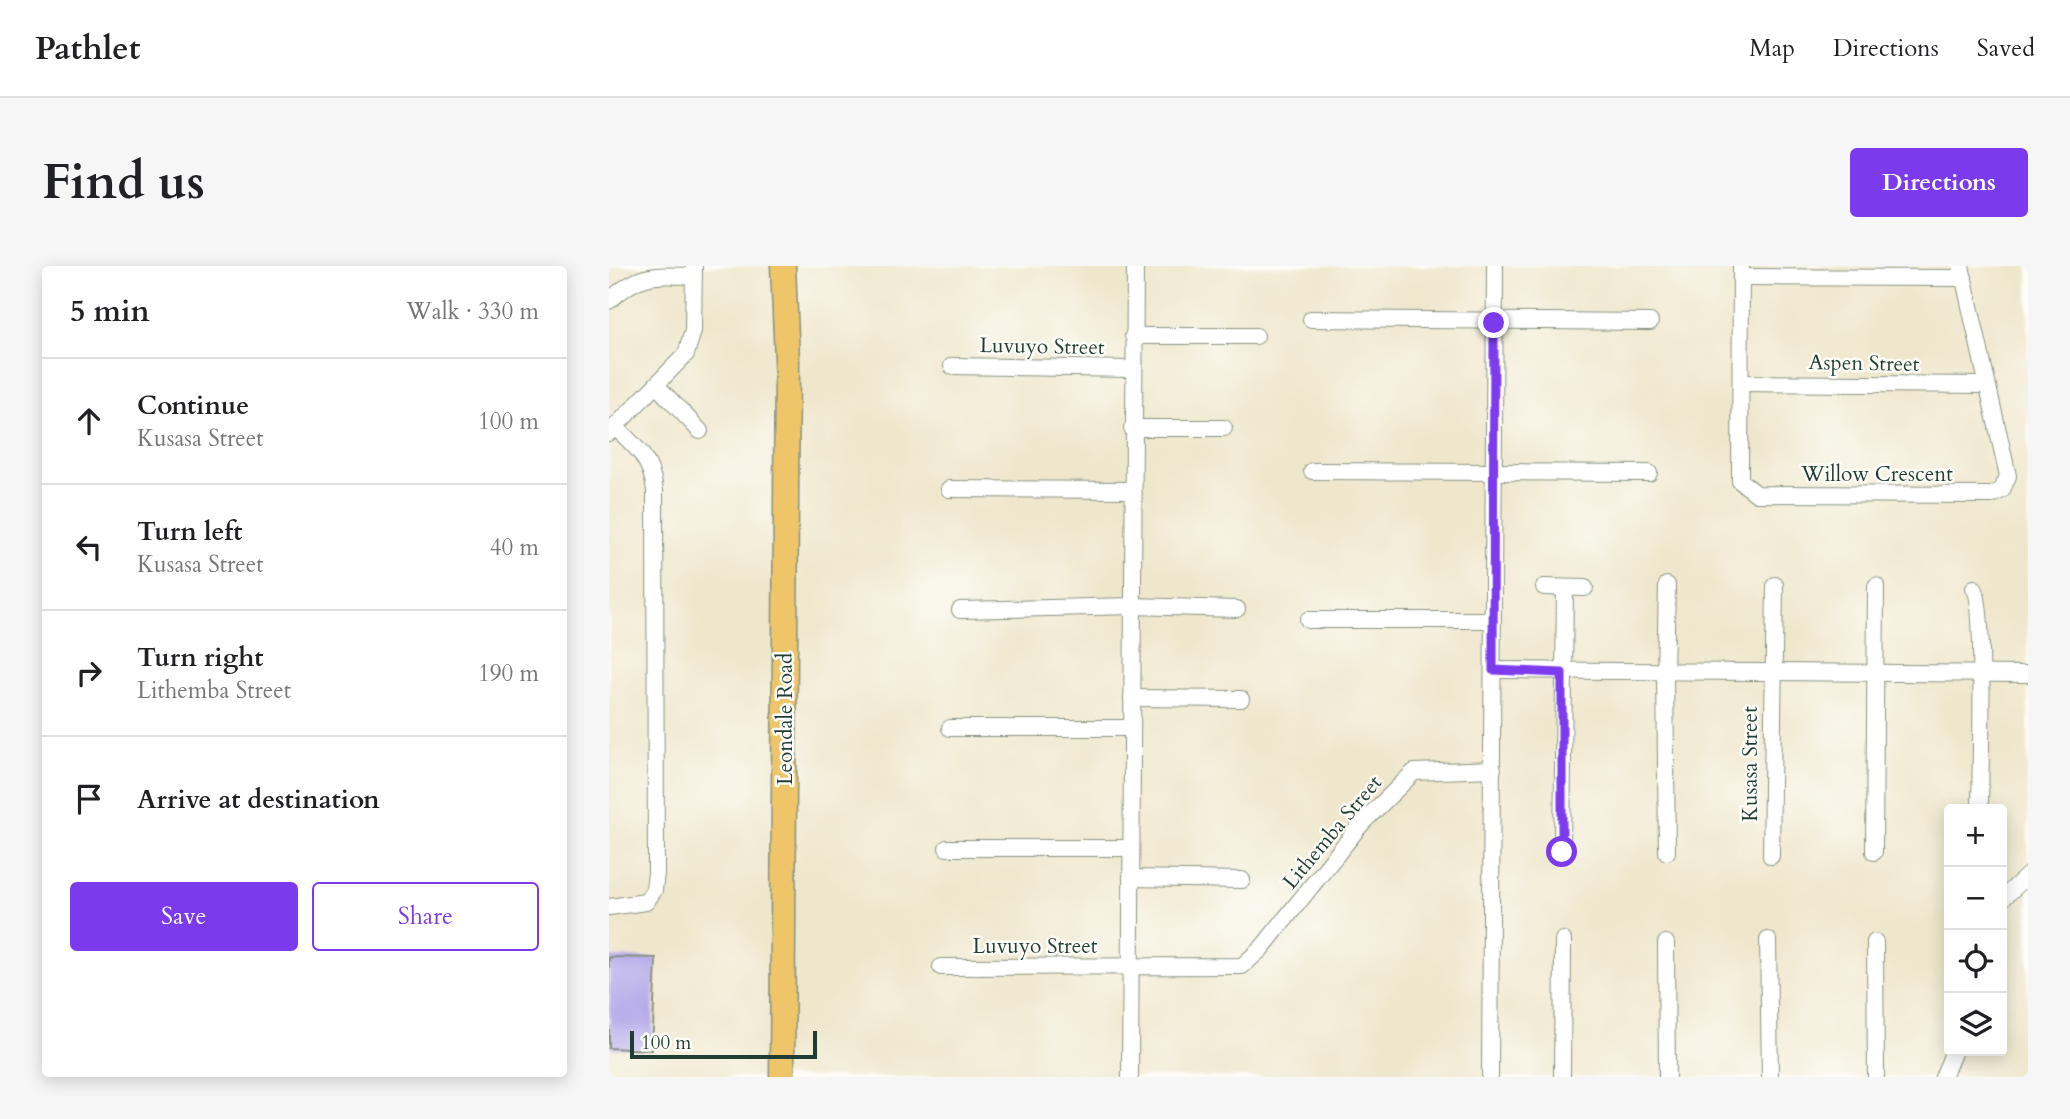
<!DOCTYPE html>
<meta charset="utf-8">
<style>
:root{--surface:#fff;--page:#f6f6f6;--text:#202124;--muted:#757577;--line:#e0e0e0;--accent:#7c3aed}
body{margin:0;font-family:Cardo,serif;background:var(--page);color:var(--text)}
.controls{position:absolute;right:21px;bottom:21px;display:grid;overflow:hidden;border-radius:7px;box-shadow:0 4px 18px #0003}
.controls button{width:63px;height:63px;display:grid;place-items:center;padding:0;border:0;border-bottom:2px solid var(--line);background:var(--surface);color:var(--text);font:35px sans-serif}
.scale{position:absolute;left:21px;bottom:18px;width:187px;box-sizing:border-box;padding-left:7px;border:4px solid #1f3d34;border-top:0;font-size:19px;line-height:24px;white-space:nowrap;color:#1f3d34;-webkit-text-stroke:5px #fdfcf7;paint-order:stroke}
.stop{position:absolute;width:21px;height:21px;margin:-16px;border:5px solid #7c3aed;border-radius:50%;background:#fff}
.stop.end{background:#7c3aed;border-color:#fff;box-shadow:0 2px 7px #0008}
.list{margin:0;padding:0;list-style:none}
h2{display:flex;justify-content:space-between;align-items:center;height:91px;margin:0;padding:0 28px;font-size:30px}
h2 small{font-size:23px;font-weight:400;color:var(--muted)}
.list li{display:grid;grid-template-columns:46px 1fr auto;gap:21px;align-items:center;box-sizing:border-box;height:126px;padding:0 28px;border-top:2px solid var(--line)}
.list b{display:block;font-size:26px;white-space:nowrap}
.list p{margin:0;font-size:23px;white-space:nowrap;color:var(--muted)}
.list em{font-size:23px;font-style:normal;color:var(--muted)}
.actions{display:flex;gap:14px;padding:21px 28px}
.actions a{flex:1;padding:16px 0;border:2px solid var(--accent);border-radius:7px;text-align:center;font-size:24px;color:var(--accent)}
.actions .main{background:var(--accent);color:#fff}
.icon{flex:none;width:38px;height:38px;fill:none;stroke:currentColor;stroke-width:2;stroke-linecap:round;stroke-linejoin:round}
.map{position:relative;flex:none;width:1419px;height:811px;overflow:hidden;border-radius:7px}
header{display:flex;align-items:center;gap:42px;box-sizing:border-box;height:98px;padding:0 35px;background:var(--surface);border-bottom:2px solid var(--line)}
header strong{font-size:33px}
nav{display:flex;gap:38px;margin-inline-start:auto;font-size:24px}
.intro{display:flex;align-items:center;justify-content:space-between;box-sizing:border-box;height:168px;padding:0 42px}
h1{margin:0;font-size:49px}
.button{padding:18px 32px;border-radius:7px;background:var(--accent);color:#fff;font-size:24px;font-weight:700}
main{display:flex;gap:42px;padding:0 42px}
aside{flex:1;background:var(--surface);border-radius:7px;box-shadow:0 4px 18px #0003}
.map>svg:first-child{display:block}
.building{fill:#b1a6e8}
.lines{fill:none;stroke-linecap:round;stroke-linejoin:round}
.street-casing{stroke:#879280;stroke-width:18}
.primary-casing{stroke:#879280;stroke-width:27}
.street{stroke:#fff;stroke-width:16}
.primary{stroke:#eec569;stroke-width:24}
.route{stroke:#7c3aed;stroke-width:9}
.labels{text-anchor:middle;stroke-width:5;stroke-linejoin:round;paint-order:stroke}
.street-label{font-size:21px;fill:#1f3d34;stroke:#fdfcf7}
</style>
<header>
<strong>Pathlet</strong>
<nav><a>Map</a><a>Directions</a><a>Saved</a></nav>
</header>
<div class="intro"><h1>Find us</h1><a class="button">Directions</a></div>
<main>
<aside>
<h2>5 min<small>Walk · 330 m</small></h2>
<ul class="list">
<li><svg class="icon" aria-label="ahead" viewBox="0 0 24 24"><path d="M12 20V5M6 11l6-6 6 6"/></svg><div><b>Continue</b><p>Kusasa Street</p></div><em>100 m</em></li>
<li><svg class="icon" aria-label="left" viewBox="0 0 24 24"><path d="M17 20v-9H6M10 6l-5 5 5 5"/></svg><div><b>Turn left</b><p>Kusasa Street</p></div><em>40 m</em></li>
<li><svg class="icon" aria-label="right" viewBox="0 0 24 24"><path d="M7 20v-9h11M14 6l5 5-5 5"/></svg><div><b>Turn right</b><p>Lithemba Street</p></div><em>190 m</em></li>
<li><svg class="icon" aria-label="arrive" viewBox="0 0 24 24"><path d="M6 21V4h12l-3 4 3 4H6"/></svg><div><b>Arrive at destination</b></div></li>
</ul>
<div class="actions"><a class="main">Save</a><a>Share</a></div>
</aside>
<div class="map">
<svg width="1419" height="811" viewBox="0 0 1419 811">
<rect width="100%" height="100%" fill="#fdfcf7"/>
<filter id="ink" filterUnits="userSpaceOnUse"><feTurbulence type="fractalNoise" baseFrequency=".0143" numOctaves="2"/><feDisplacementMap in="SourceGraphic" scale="14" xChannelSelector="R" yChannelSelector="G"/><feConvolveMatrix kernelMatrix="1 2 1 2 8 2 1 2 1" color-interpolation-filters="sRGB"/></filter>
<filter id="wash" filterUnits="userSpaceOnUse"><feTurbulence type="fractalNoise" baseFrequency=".00686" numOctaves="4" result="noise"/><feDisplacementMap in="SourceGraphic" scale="28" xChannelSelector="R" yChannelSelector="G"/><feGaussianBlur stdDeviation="1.57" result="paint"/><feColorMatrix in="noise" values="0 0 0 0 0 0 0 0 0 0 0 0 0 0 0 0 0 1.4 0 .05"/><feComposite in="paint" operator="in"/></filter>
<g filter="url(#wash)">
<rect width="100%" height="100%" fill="#efe7cc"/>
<g id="blocks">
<!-- building -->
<polygon class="building" points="0,691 47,692 43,784 0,782"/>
</g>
</g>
<g filter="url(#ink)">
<use href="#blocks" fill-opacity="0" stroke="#879280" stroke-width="2"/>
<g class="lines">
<defs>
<g id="street">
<polyline points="1132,0 1131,215 1148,228 1383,229 1393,224 1399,210 1352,0"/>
<polyline points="1132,11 1355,12"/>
<path d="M0,35c31,-29 45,-26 85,-25"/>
<polyline points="702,53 1041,56"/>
<polyline points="524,70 647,70"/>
<polyline points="343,100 523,103"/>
<polyline points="1132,117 1378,119"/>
<polyline points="48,120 91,165"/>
<polyline points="523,162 615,162"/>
<polyline points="0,167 77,88 84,65 85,0"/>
<polyline points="703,205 1040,207"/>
<polyline points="340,223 522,224"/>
<polyline points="1058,319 1056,408 1058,586"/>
<polyline points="935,321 976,322"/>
<path d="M1365,322c12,15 6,190 6,221"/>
<polyline points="351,344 524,340 628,343"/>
<polyline points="699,354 882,354"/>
<polyline points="884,404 1419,408"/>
<polyline points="523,432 632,433"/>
<polyline points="341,462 523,462"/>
<polyline points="338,582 521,582"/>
<polyline points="953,586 956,322"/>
<polyline points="1265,586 1267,320"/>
<polyline points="1162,590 1166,319"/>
<polyline points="522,612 633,614"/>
<polyline points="1393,633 1419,609"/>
<path d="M0,641l37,-5 8,-12 2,-17 -1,-382c-3,-30 -18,-44 -40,-64"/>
<polyline points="1159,674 1161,811"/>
<polyline points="1266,676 1267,811"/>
<polyline points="1057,677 1058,811"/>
<polyline points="332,701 633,700 652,683 753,557 805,506 884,503"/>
<polyline points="521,811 526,0"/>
<polyline points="881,811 886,0"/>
<polyline points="953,811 954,674"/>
<polyline points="1334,811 1345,785"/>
</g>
<polyline id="primary" points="173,811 178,94 174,0"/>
</defs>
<!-- street casing -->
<use href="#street" class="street-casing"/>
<!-- primary casing -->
<use href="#primary" class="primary-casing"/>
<!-- street -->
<use href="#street" class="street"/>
<!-- primary -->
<use href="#primary" class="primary"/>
</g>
</g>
<g class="lines" filter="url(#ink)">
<!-- route -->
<polyline class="route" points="885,57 884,404 953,407 953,586"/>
</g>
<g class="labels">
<!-- street labels -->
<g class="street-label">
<text transform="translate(433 80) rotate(1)" y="7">Luvuyo Street</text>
<text transform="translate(1255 97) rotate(1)" y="7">Aspen Street</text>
<text x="1268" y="215">Willow Crescent</text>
<text transform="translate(176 453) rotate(-90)" y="7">Leondale Road</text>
<text transform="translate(1141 498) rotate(-90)" y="7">Kusasa Street</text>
<text transform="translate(723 566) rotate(-50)" y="7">Lithemba Street</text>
<text x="426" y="687">Luvuyo Street</text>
</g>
</g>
</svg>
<div class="controls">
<button>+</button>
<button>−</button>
<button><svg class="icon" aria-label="locate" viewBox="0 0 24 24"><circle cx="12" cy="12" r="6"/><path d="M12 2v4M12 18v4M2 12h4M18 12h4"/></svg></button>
<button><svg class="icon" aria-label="layers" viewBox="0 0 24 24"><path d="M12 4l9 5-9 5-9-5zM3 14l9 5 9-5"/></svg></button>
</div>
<div class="scale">100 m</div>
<div class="stop" style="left:953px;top:586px"></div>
<div class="stop end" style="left:885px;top:57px"></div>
</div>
</main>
